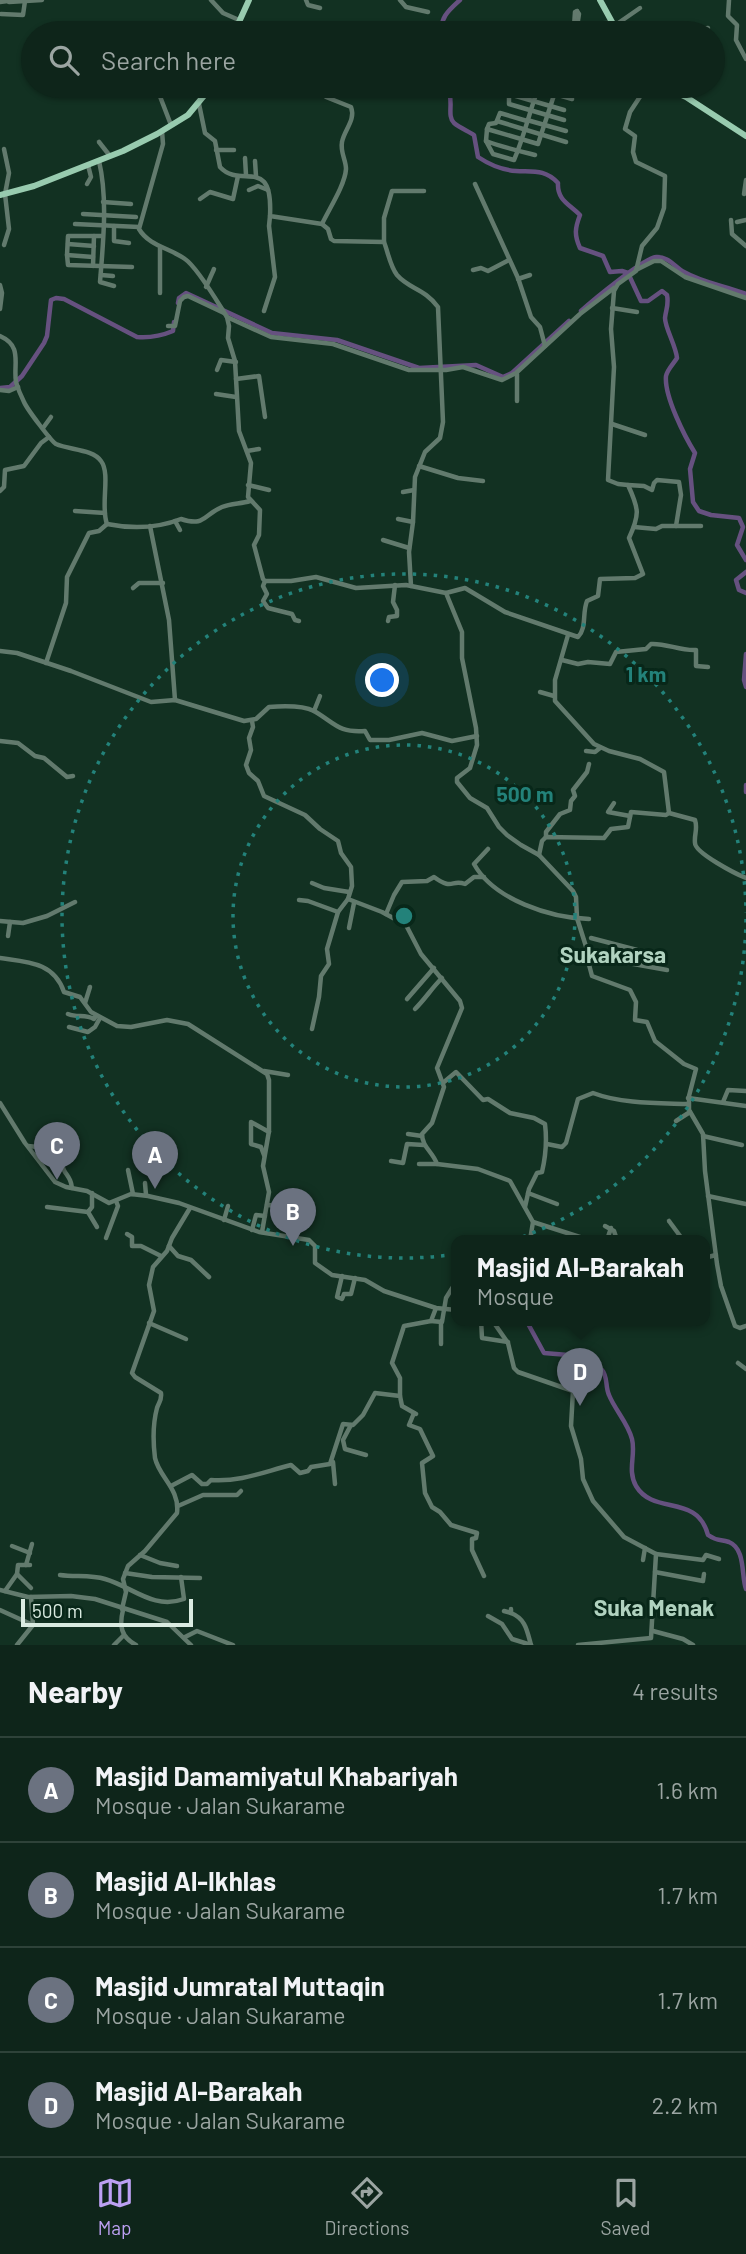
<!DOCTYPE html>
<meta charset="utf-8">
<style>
:root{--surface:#0e251a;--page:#1c3127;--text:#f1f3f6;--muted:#9ba5a2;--line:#2e4239;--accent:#bca0f2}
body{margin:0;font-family:Barlow,sans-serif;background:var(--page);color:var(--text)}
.scale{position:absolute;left:21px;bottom:18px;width:172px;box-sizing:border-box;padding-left:7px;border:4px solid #daebe1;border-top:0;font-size:19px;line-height:24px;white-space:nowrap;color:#daebe1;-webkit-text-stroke:5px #082719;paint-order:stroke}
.you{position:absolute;left:383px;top:681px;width:24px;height:24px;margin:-18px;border:5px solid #fff;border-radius:50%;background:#1a73e8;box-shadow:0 0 0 10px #1a73e833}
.badge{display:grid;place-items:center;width:46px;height:46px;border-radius:50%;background:var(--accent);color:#fff;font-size:23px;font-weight:700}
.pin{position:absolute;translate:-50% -58px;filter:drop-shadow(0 2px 4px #0008)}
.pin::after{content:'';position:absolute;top:37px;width:24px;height:21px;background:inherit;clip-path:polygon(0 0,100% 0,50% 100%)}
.popup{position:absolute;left:451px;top:1235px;width:259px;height:91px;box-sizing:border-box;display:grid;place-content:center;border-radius:14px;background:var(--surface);filter:drop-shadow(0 2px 5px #0005);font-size:23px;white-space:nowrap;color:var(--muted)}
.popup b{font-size:26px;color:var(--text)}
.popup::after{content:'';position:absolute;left:50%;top:100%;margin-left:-14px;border:14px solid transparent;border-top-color:var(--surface)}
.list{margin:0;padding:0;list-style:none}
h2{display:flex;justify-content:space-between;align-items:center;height:91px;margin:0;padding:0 28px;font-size:30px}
h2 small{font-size:23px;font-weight:400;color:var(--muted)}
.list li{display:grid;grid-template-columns:46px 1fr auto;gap:21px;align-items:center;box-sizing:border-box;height:105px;padding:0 28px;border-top:2px solid var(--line)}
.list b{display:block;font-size:26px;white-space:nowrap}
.list p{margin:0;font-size:23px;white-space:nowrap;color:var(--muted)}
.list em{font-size:23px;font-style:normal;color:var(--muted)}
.icon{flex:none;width:38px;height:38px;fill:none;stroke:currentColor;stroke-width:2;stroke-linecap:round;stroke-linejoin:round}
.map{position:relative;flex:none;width:746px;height:1645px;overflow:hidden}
.search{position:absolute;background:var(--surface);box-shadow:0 2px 5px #0004;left:21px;right:21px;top:21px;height:77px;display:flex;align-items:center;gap:18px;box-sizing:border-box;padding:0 24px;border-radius:38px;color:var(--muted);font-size:26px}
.sheet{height:511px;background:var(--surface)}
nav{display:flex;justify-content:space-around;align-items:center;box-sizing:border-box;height:98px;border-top:2px solid var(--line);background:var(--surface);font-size:19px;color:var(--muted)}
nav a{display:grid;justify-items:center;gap:4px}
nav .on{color:var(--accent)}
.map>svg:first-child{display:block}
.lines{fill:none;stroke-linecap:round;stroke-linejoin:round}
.river{stroke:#665180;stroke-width:4.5}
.minor{stroke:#627a6d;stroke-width:4.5}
.major{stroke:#98cbaf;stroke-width:6}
.ring{fill:none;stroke:#23827a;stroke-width:3.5;stroke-dasharray:3.5 7}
.labels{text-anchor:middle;stroke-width:6;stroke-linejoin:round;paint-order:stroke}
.quarter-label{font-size:23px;font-weight:bold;fill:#b0d2bf;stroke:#082719}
.centre{fill:#23827a;stroke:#082719;stroke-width:3.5}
.ring-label{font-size:21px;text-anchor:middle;font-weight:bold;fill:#23827a;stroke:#082719;stroke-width:6;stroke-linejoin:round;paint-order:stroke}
</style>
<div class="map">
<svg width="746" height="1645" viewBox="0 0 746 1645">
<rect width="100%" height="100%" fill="#123122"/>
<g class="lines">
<!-- river -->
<g class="river">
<path d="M443,33c-5,-14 7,-24 17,-33"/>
<path d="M447,86c8,15 -1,29 7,37 6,5 14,8 20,12l4,22c12,8 24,13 38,14 17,1 29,-2 42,12 -1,17 11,21 22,32 -5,13 -6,20 0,33l23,8 7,16 12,-1 6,2 13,28h7l14,-10 5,4c2,10 -1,14 -2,23 0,10 11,28 12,40 -3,5 -10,12 -11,18 -2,20 19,61 29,77l-5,16 3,33 6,9 12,4 28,3 4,9 -6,18 9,15"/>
<polyline points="178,303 179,298 186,293 272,333 337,340 419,368 476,365 503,377 512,373 569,321"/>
<path d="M581,311c12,-11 63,-53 75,-54 12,-1 19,10 28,15 19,11 42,14 62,22"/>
<path d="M0,388l10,-1 12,-11 22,-33 3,-7 4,-36 5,-2 8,1 73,38c13,1 24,-1 36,-6l1,-9"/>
<polyline points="746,572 736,580 739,590 746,593"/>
<polyline points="746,654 744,680 746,687"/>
<polyline points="746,785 746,792"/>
<path d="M526,1320l18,33 24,2c12,18 14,15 34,15 6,7 3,16 7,25 6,15 19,28 23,44 4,16 -5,31 4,47 18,30 61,7 72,49 10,7 12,4 21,7 17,7 12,34 17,47"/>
</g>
<!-- minor -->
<g class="minor">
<polyline points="211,0 223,13 239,20"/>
<polyline points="306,0 308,5 320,8"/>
<polyline points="400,0 406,7 428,12"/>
<polyline points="729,0 728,16 737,25 736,40 746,59"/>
<polyline points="0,2 8,1"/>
<polyline points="9,2 42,0"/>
<polyline points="1,14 23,15 25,1"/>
<polyline points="614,26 640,8"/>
<polyline points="574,27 575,12 577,11"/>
<polyline points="577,27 579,14 577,11"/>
<path d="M576,31h-2l-1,-4 4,1 -1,3c16,-2 17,-9 35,-8"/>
<path d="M664,33c11,-8 29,-1 44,-5"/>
<polyline points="156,86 171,125"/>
<polyline points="572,86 573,86"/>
<polyline points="685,96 687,86"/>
<path d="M199,104l6,29 10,8 5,26c21,23 53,-13 50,49l52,8 6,5 3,10 3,2 50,1c4,10 6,24 13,33 12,14 27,13 41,32l5,115 -3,16 -15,14 -10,25 -2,45 -4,30 2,34"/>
<polyline points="527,120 566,131"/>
<polyline points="564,120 509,104 509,94 564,110"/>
<polyline points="497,121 566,142"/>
<polyline points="487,129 489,124 496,123 500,113 527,121"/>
<path d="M162,131l1,13 -24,85c10,17 31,19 46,30 13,9 33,44 42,58l2,9 -1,12 7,23 4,70 12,32 -3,34 12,13 -1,25 -5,10 9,34 2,2h26l25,-4 40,11 50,-3 40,8 16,39v26l14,70 1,17 -7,23 -13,10v4l13,16 17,10 12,19 8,8 14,10 18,10 34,36 3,6 1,21 12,38 -2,1 5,19 38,14 6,12 -1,18 12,2 8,19 29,23 12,5 -7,27v14l14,24 2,37 12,93 4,22 14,40 5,2 6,-2"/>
<polyline points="486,141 487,129 538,144 557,86"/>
<polyline points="99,142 110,156"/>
<polyline points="4,149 9,173 5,194 9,229 4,245"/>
<polyline points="216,150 234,150"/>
<path d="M535,155c-16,-4 -33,-8 -49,-14l7,13 21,6c10,-23 15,-47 24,-71l34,10"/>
<polyline points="245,158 246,175"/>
<path d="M99,161c9,38 4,83 1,121l14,4"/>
<polyline points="255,161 256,176"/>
<polyline points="87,184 91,177 88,165"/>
<polyline points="475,184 518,278 531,317 540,327 545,346"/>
<polyline points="249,190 258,186 268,190"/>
<polyline points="744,194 746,180"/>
<polyline points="200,199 210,192 233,199 238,176"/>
<polyline points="103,202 131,204"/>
<polyline points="83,214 136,217"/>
<polyline points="731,220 732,234 746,246"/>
<polyline points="737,222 746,220"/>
<polyline points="75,224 139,227"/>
<path d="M322,224c7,-15 23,-39 24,-55 0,-9 -6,-17 -4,-27 2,-12 14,-22 9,-35l-25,-10"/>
<polyline points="114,226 114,241 129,243"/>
<polyline points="384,242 384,218 392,191 424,191"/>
<polyline points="68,244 94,246"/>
<polyline points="67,255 68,265 132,267"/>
<polyline points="93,257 67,255 68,236 102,236"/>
<polyline points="93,266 94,236"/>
<polyline points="473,270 481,268 488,271 509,260"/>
<polyline points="636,270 654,261 661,261 685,277 746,298"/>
<polyline points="101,275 113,276"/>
<polyline points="518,279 530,275"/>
<polyline points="0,285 2,293 0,309"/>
<polyline points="206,287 214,269"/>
<polyline points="160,293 160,248"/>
<polyline points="612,308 637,312"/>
<polyline points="264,311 275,277 269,226 270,216"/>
<polyline points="227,317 271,337 333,344 409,370 446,370 463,367 502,380 516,373 580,314 614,288"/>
<polyline points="168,326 175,326 180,301 184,297 188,296 224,313"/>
<path d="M0,336c23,10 13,28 16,46 2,7 5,14 8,20 3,7 27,39 32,42 13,6 37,5 45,17 10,13 -1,45 6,63 25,5 51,4 74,-5 24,8 22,-4 41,-12 9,-4 19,-3 28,-6"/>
<polyline points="217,370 221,360 236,362"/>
<polyline points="517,374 517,401"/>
<polyline points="236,379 259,376 265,417"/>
<polyline points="0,390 9,391 18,387"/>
<polyline points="216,394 236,397"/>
<polyline points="612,424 645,435"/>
<polyline points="43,428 51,417"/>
<polyline points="247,451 259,449"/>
<polyline points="419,466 458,478 483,481"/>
<polyline points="248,485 269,490"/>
<polyline points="628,485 644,486 652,490 654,483 657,480 679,482 681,495 676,526"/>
<polyline points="0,491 4,487 5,470 24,466 41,443 49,437"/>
<polyline points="403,492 414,490"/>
<polyline points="75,511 105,513"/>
<polyline points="398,519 413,522"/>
<polyline points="175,521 180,530"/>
<polyline points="150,526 169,620 175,700"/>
<polyline points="634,527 656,529 662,526 701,526"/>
<polyline points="383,540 409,548"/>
<polyline points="265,581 263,586 267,594 263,601 268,608 292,614 295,620 299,621"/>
<polyline points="133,588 139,583 163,583"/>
<path d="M446,593l19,-5 40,24 73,25c9,-9 4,-24 9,-36l11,-5 2,-17 35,-1 8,-4 -14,-36c11,-24 10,-29 -1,-53l-10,-1 -10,-4 6,-113 -3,-38 3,-38 4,-7 18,-13 6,-25 15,-18 7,-20 1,-32 -29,-14 -3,-10 2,-16 -10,-7 5,-17 17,-26"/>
<polyline points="388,621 389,617 397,616 397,610 393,602 395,585"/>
<polyline points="568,635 555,680 555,701 594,744 609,751 640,759 664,772 669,813"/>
<path d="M0,651l17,2 54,18 80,31 24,-2 69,21 12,-2 13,-12c13,-1 33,-2 45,4 21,12 24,22 51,20l5,9h19l33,-7 30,8 25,-5"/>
<path d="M562,660l16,4 10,-2 22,2 6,-12 30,-3 5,-5c15,-1 29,7 45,6v16l12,1"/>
<polyline points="46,663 66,603 67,577 89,533 99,531 107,524"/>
<polyline points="540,692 554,696"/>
<polyline points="314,711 320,696"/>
<path d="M252,721l1,6 -4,11 2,12 -5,15 3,8 9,8 6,15 41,19 15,14 18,12 3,12 10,14 1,19 -4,13 34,13 24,13 15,29 39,47 2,7 -25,60 7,19 -12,36 -10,11c0,13 11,18 15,30l41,5 32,12 23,41 -3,18"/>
<polyline points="0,741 18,743 35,756 44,758 67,777 73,776"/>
<polyline points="586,751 595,752 600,748"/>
<polyline points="614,803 608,812 630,816"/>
<polyline points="546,837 546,832 560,814 570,810 571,801 575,796 573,790 587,772 589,764"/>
<path d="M488,849l-14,15c20,36 77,54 115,55"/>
<path d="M539,855l3,-14 4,-4 58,1 7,-9 17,-2 3,-15 35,3 3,-2 26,7c3,9 -1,14 0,23 0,10 41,31 51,35"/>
<polyline points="312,883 324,888 349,892"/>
<polyline points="299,900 308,901 338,912 348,899"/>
<path d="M386,914l8,-19 8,-13 25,-1 7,-4c19,14 17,2 31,7l9,-7h10"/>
<polyline points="0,921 23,923 47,916 75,902"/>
<polyline points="349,928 354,903"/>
<polyline points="8,936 10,922"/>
<polyline points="591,938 637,950 657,958"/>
<polyline points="589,956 667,970"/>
<path d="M0,958c27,4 54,4 64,34l16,5 11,15 26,14 14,1 36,-7 21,4 79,50 2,6v51l-6,35 6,26 -7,40"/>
<polyline points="407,999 434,968"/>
<polyline points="85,1003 90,987"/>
<path d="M415,1009c11,-11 16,-20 27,-31"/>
<path d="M68,1014c9,4 17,0 26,5l2,-3"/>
<polyline points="69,1027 88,1032 95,1027 100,1018"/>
<polyline points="312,1029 319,997 321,976 329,964 327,949 338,912"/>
<polyline points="264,1071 288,1075"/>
<path d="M444,1082l12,-10 27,28 5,-1 22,14 24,5 11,6c2,16 1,31 -3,48l-5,1 -8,16 -4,18"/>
<polyline points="688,1098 746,1106"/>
<polyline points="723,1102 728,1090 746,1091"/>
<polyline points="0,1103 25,1143 55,1182 66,1187 87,1191 109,1203 131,1194 148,1196 179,1203 259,1232 309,1240 315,1246 315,1263 332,1275 365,1280 384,1291 436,1308 456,1310"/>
<polyline points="676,1121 690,1112"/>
<polyline points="408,1134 422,1136"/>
<polyline points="703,1136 742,1145"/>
<path d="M547,1144l15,3 4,-4 12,-44 15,-6c29,11 64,10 95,11"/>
<path d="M28,1146l30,3c6,8 2,16 7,23 4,6 6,8 7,16"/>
<polyline points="264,1155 261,1147 251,1144 251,1122 269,1132"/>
<polyline points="391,1161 403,1163 407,1144 424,1145"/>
<polyline points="419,1164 437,1164"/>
<polyline points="128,1170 133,1194"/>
<polyline points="145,1183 146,1195"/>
<polyline points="528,1193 557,1204"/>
<polyline points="708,1196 746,1204"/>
<polyline points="267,1205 305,1208"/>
<polyline points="285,1206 286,1195 291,1194 293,1207"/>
<polyline points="47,1207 88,1212 92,1207 92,1193"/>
<polyline points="88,1212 97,1227"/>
<polyline points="224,1220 228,1206"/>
<polyline points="669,1221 683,1240"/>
<polyline points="533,1222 586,1239"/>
<polyline points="605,1226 614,1231 617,1240"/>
<polyline points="252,1230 256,1215 265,1216"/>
<polyline points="127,1234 132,1237 132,1246 141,1246 161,1256"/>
<polyline points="106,1238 118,1206 116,1201"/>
<polyline points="607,1240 611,1228"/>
<polyline points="169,1246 178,1256 191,1260 209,1277"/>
<polyline points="704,1258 716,1255"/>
<polyline points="342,1276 337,1297 342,1299 344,1294 351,1294 355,1278"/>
<polyline points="481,1320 482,1338 508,1342"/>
<polyline points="492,1320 508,1343 514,1368 518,1372 573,1391 571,1426 581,1459 583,1479 593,1501 624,1537 656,1554 651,1638 578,1645"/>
<polyline points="431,1321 442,1322 446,1298 456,1282"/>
<polyline points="149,1323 186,1339"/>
<polyline points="441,1344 441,1323"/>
<polyline points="738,1363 746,1369"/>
<polyline points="400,1396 400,1378 392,1363 404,1326 431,1321 436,1308"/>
<polyline points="414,1413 409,1425 420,1429 433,1456 422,1463 425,1493 432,1507 440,1512 451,1525 477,1533 476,1538 472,1539 472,1550 484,1576"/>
<polyline points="351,1425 343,1440 345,1449 366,1455"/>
<polyline points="333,1462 335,1484"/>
<path d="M171,1486l21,-11 10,9h5l4,-4c30,2 52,-8 80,-15l9,8 8,-2 3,-4 19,-3 13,-40 10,1 10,-10 12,-22 25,3 2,10 14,8"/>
<polyline points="178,1506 203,1495 237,1495 241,1491"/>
<polyline points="12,1546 30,1553"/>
<polyline points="656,1554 703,1560 706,1555 719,1559"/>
<polyline points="140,1555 160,1563 177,1566"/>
<polyline points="643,1560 645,1548"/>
<polyline points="26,1565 32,1544"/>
<polyline points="655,1572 703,1581 704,1574"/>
<polyline points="125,1573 152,1577 200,1578"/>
<polyline points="17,1574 31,1588"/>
<path d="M60,1575c15,2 31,0 45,4 28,8 48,31 79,20l-3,-22"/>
<polyline points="0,1590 28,1597 71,1596 95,1599 167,1622 191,1645"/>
<polyline points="5,1591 17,1574 18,1565 30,1565"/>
<path d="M122,1609l4,-17 -3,-13 5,-13 17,-15 32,-38c3,-24 -18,-36 -22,-55 -2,-16 -2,-35 2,-50 2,-6 5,-8 4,-15l-26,-16 -3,-4 22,-62 -5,-26 4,-18 14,-16 5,-13 18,-30"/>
<path d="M511,1609v4c15,6 16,18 20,32"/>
<polyline points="0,1610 33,1625"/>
<path d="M123,1610c-4,16 -2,27 13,35"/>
<polyline points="504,1611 511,1613"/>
<polyline points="488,1616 502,1624 512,1639 531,1645"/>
<polyline points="653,1631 683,1639 693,1645"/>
<polyline points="185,1637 197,1631 233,1645"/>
<polyline points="17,1645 33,1625 31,1597"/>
<polyline points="114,1645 124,1635"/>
</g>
<!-- major -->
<g class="major">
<polyline points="600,0 618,33"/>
<polyline points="234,33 249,0"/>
<polyline points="663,86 686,97 746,136"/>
<polyline points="0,195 34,186 123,151 157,134 188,115 212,86"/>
</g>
</g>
<!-- distance rings -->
<g class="ring">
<circle cx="404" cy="916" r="171"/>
<path d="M746 919A342 342 0 1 1 746 913"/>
</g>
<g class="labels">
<!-- quarter labels -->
<g class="quarter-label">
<text x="613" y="963">Sukakarsa</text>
<text x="654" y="1616">Suka Menak</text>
</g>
</g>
<circle cx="404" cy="916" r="10" class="centre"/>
<g class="ring-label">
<text x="646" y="682">1 km</text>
<text x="525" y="802">500 m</text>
</g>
</svg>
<div class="scale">500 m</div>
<div class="you"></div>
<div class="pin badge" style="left:155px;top:1189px;background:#6b7280">A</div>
<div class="pin badge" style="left:293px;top:1246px;background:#6b7280">B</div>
<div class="pin badge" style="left:57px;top:1180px;background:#6b7280">C</div>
<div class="pin badge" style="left:580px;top:1406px;background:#6b7280">D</div>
<div class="popup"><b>Masjid Al-Barakah</b>Mosque</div>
<div class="search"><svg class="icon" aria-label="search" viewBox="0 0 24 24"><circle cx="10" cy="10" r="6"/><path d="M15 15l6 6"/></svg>Search here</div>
</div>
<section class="sheet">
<h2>Nearby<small>4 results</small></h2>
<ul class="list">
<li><span class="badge" style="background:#6b7280">A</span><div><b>Masjid Damamiyatul Khabariyah</b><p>Mosque · Jalan Sukarame</p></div><em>1.6 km</em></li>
<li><span class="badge" style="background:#6b7280">B</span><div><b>Masjid Al-Ikhlas</b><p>Mosque · Jalan Sukarame</p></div><em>1.7 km</em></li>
<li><span class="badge" style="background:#6b7280">C</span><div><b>Masjid Jumratal Muttaqin</b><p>Mosque · Jalan Sukarame</p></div><em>1.7 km</em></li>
<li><span class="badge" style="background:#6b7280">D</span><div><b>Masjid Al-Barakah</b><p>Mosque · Jalan Sukarame</p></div><em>2.2 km</em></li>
</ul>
</section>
<nav>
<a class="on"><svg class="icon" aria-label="map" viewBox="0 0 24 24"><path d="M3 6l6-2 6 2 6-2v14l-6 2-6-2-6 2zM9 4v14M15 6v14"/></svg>Map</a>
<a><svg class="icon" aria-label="directions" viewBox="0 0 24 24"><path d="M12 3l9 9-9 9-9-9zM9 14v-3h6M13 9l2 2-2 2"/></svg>Directions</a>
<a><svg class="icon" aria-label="saved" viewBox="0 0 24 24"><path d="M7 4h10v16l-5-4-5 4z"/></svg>Saved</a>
</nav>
